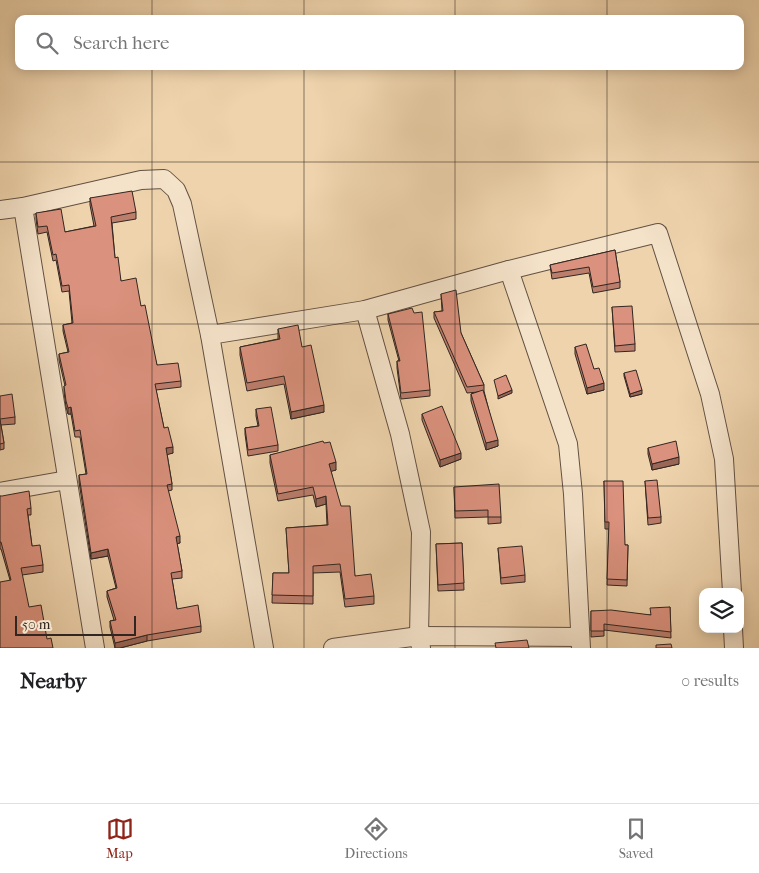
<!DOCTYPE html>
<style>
:root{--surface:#fff;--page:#f6f6f6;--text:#202124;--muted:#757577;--line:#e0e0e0;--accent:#8f2418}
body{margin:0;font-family:"IM FELL French Canon",serif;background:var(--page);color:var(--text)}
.controls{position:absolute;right:15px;bottom:15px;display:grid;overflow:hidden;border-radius:10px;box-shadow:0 2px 12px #0003}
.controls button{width:45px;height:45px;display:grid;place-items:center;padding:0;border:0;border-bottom:1px solid var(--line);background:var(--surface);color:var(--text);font:25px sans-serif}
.scale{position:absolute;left:15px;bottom:12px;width:121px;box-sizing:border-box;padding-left:5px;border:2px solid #322620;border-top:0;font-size:14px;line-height:18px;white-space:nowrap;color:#322620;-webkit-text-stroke:4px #f4e2c9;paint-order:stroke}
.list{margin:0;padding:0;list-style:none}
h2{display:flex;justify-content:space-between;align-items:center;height:65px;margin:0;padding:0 20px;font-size:21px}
h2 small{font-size:16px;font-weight:400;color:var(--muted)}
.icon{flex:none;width:28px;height:28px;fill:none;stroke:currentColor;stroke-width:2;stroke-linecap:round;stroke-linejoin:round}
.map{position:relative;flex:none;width:759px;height:648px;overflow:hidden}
.search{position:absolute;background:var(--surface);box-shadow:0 2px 12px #0003;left:15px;right:15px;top:15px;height:55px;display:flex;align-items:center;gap:12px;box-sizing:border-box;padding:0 18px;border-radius:10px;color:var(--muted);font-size:19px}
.sheet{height:155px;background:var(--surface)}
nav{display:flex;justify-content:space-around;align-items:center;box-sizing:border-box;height:70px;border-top:1px solid var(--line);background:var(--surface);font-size:14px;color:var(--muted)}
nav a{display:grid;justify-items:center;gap:2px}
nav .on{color:var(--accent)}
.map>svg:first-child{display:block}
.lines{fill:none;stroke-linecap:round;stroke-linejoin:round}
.minor-casing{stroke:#615143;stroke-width:20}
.minor{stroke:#f4e2c9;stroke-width:18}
.wall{fill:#bb7d6c;stroke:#322620}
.shaded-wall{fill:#996658;stroke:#322620}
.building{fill:#da917d;stroke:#322620}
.grid{fill:none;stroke:#322620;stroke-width:1;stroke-opacity:0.55}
</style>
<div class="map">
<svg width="759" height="648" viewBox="0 0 759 648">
<rect width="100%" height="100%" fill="#eed3ac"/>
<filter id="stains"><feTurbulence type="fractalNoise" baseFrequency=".004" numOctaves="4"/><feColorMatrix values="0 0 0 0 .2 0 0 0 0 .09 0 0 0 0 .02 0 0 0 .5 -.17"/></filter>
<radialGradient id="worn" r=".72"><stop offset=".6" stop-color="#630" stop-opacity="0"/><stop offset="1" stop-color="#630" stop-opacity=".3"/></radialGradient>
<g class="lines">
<defs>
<g id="minor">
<polyline points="23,207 95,648"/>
<polyline points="0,210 23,207 141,180 164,179 176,190 182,204 210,335 264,648"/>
<polyline points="509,270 568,444 573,494 581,648"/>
<polyline points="365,310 400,434 421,532 419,636 421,648"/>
<polyline points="210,335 365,310 509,270 658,233 710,394 724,459 732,592"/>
<polyline points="0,492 67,480"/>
<polyline points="733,629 734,648"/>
<polyline points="333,648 419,636 580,637"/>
</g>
</defs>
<!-- minor casing -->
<use href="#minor" class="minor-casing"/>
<!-- minor -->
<use href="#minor" class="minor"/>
</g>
<!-- wall -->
<g class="wall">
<polygon points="90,198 136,212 136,219 112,223 115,258 121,281 141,306 157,365 181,381 181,387 156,390 164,428 173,453 167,454 172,484 172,490 168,491 180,543 177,543 182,571 182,578 172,579 177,609 201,626 201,632 147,641 120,648 115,648 110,627 110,621 114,620 107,597 107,591 116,588 108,556 91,559 79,482 79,475 86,474 80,437 75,437 71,414 68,414 66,407 64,392 64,386 65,386 59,360 59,354 68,352 63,331 63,325 72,323 69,291 62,292 56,260 53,261 47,232 38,234 36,219 36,213 65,232 94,226 90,205"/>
<polygon points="615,250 620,282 620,288 593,293 589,273 552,279 550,265"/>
<polygon points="441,294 461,333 484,385 484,391 498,446 486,450 471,401 471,394 478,392 467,393 434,318 434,312 442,311"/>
<polygon points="612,307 635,344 635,351 615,352"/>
<polygon points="388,314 430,390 430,396 401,399 397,368 397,361 399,361 388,320"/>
<polygon points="278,329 302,347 324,412 291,419 284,384 247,391 240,355 240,347 278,339"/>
<polygon points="575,347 594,369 604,390 587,394 575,354"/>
<polygon points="624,373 642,394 630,397 624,376"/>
<polygon points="0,396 15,417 15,424 1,425 4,443 4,449 0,450"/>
<polygon points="256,409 278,445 278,451 248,456 245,434 245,428 258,426 256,416"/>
<polygon points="422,414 461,459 440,467 422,420"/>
<polygon points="324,443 336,470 331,471 355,576 374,596 374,604 345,607 340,572 313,573 313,604 272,603 273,573 289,573 286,528 327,525 326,504 316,507 313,495 278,501 270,463 270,455"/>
<polygon points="648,448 679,464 652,470 648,454"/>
<polygon points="604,481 625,545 628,545 627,586 607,585 609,529 605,529"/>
<polygon points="645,481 661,517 661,523 648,525"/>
<polygon points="454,487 501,517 501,523 488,524 488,517 455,518"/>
<polygon points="0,496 31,508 31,515 28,515 32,546 43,565 43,572 22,575 0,648 10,580 1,549 0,549"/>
<polygon points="462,543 464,590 438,591 436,544"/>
<polygon points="498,548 525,575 525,582 501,584"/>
<polygon points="670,607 671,638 604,630 604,636 591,637 591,611 651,615"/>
</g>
<!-- shaded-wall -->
<g class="shaded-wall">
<polygon points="604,383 604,390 587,394 587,388"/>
<polygon points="512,390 512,393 498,399 498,396"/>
<polygon points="642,390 642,394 630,397 630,394"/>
<polygon points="324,405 324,412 291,419 291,412"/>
<polygon points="71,407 71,414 68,414 68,408"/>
<polygon points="498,440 498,446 486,450 486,443"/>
<polygon points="173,447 173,453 166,455 166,448"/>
<polygon points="461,453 461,459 440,467 440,460"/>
<polygon points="679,457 679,464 652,470 652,464"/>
<polygon points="336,462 336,470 329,472 329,464"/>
<polygon points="326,496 326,504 316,507 316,499"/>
<polygon points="180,536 180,543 176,544 176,537"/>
<polygon points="108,549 108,556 91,559 91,553"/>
<polygon points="147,635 147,641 120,648 115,648 115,643"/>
</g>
<!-- building -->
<g class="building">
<polygon points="132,191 136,212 111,217 115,258 118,257 121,281 136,278 141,306 145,305 157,365 178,363 181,381 155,384 164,428 168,427 173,447 166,448 172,484 167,485 180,536 176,537 182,571 171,573 177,609 198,605 201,626 147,635 115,643 110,621 116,620 107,591 117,588 108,549 91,553 79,475 87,474 80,430 75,431 71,407 68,408 66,401 64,386 66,385 59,354 69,352 63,325 73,323 69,285 62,286 56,254 53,255 47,226 38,227 36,213 61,209 65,232 96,226 90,198"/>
<polygon points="615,250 620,282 593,287 589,267 552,273 550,265"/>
<polygon points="456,290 461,333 484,385 467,387 434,312 443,311 441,294"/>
<polygon points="632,306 635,344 615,346 612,307"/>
<polygon points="412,308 414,313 422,312 430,390 401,393 397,361 400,361 388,314"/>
<polygon points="298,325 302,347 311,345 324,405 291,412 284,376 247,383 240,347 280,339 278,329"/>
<polygon points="586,344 594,369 599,368 604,383 587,388 575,347"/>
<polygon points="636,370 642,390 630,394 624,373"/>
<polygon points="506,375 512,390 498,396 494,380"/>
<polygon points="483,390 498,440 486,443 471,394"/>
<polygon points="12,394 15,417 0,419 0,396"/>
<polygon points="442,406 461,453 440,460 422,414"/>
<polygon points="271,407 278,445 248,450 245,428 259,426 256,409"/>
<polygon points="0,420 4,443 0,444"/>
<polygon points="323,441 324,443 330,442 336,462 329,464 341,506 350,506 355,576 371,574 374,596 345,599 340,564 313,566 313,596 272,595 273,573 289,573 286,528 328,525 326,496 316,499 313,487 278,494 270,455"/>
<polygon points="676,441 679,457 652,464 648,448"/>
<polygon points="657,480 661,517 648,518 645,481"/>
<polygon points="604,481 623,481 625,545 628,545 627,580 607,579 609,522 605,522"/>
<polygon points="499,484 501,517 488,517 488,510 455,511 454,487"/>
<polygon points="29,491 31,508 27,509 32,546 40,545 43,565 21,568 29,607 41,605 47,639 51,638 53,648 0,648 0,582 11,580 1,542 0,542 0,496 2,496"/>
<polygon points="462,543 464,583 438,585 436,544"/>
<polygon points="522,546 525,575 501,578 498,548"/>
<polygon points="670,607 671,632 604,624 604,631 591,631 591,611 611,610 651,615 650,608"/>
<polygon points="527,640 529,648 496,648 495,643"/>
<polygon points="671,644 672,648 656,648 656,645"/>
</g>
<!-- grid -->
<path class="grid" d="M152,0v19M304,0v19M455,0v19M607,0v19M152,66v582M304,66v582M455,66v582M607,66v582M0,162h759M0,324h759M0,486h759"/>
<rect width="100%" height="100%" filter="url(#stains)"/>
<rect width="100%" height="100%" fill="url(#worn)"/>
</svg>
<div class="controls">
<button><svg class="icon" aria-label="layers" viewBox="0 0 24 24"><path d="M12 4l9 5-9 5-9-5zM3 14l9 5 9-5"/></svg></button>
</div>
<div class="scale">50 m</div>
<div class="search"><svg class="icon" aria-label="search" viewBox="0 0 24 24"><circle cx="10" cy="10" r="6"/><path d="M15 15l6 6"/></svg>Search here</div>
</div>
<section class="sheet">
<h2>Nearby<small>0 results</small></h2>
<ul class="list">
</ul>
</section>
<nav>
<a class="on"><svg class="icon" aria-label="map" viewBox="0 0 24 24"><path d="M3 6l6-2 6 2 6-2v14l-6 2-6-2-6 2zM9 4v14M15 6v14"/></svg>Map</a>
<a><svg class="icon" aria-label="directions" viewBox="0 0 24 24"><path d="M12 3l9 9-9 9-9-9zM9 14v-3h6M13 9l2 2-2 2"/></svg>Directions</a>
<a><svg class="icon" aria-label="saved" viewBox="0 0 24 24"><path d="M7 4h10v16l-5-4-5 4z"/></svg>Saved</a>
</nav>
